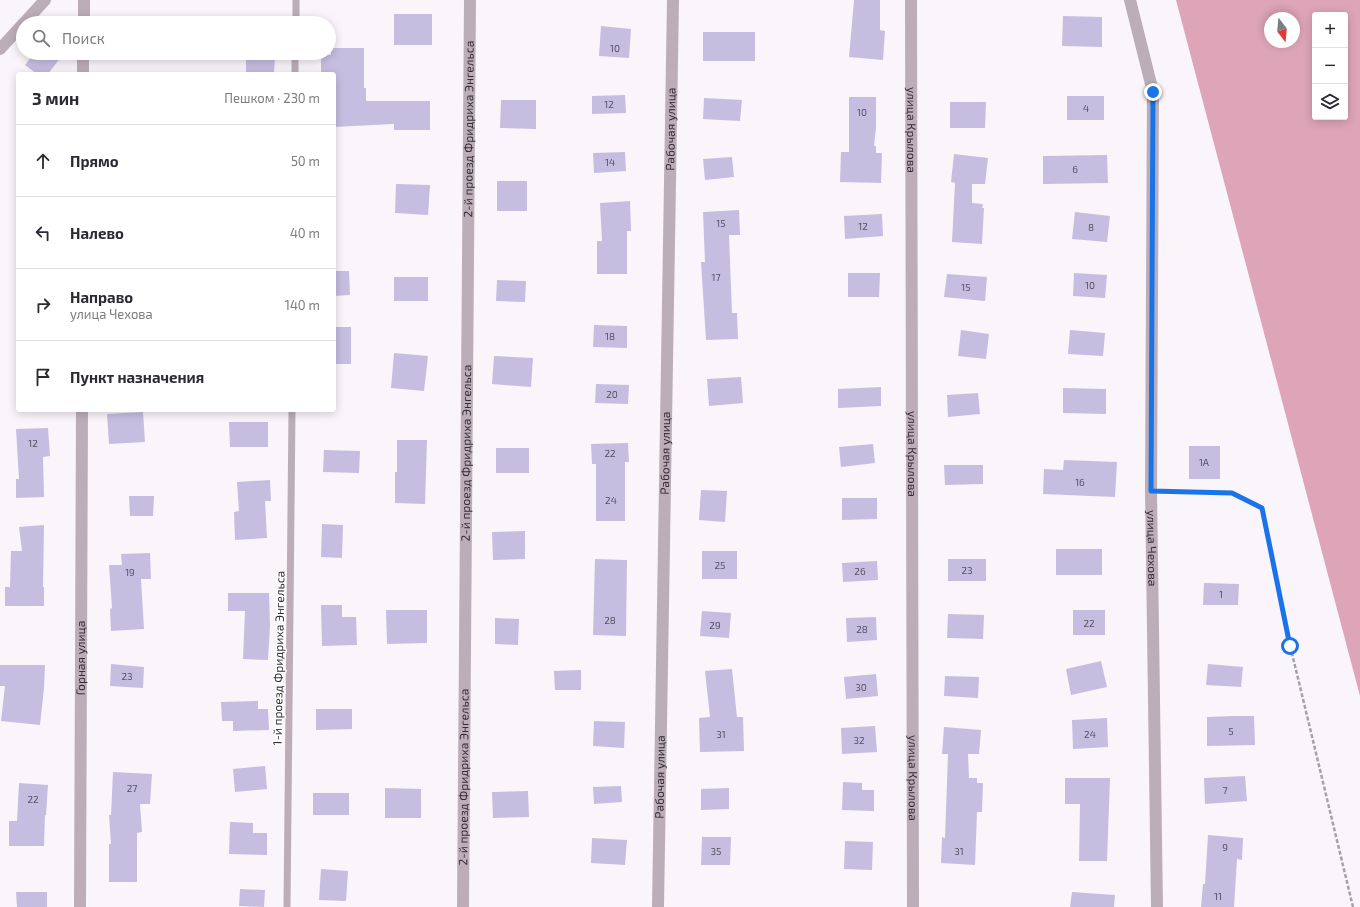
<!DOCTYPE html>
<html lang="ru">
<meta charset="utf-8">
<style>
:root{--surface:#fff;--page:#f2f2f3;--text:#2b2b33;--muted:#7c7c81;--line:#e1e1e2}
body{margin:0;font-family:"Exo 2",sans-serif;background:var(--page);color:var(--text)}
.controls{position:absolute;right:12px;top:12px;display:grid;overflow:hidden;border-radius:4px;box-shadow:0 2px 10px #0003}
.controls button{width:36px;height:36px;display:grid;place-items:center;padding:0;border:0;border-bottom:1px solid var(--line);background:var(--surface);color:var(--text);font:20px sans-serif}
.compass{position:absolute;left:1264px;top:12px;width:36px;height:36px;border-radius:50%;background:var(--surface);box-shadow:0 2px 10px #0003;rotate:164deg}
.stop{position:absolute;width:12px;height:12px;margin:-9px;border:3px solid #1a73e8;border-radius:50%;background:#fff}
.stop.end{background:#1a73e8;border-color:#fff;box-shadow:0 1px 4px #0008}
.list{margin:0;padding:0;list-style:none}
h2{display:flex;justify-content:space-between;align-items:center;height:52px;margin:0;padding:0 16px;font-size:17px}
h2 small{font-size:13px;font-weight:400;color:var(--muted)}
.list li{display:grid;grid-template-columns:26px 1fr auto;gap:12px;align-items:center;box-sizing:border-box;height:72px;padding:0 16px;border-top:1px solid var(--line)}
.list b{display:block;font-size:15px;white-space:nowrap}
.list p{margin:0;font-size:13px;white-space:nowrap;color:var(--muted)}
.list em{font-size:13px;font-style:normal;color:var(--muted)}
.icon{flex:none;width:22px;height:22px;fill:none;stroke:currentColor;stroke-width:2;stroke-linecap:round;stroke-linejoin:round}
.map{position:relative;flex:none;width:1360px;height:907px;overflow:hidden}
.search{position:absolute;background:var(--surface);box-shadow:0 2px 10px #0003;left:16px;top:16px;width:320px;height:44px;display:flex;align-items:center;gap:10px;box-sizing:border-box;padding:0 14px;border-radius:22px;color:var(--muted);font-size:15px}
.panel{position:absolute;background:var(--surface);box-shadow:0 2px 10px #0003;left:16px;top:72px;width:320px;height:340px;border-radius:4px}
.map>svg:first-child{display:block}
.forest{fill:#dda5b7;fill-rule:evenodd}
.building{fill:#c6bee1}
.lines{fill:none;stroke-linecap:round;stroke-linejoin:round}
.path{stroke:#a6a0a8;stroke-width:2.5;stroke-dasharray:4 2;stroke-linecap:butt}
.service{stroke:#bcaeb8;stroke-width:7}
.minor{stroke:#bcaeb8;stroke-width:12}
.route{stroke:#1a73e8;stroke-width:5}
.labels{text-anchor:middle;stroke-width:3;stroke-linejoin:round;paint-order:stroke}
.number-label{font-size:10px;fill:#595062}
.street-label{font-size:12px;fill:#352c38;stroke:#fff}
</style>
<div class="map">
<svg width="1360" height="907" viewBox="0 0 1360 907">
<rect width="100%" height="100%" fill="#f9f5fb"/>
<!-- forest -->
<path class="forest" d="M1176,0h184v696zM1315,15h30v102h-30zM1270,18h24v24h-24z"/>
<!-- building -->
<g class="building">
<polygon points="854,0 880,0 880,30 885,31 883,60 849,57"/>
<rect x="394" y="14" width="38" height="31"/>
<polygon points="1063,16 1102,17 1102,47 1062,46"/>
<polygon points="601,26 631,29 629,58 599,56"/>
<rect x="703" y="32" width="52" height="29"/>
<polygon points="331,48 364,48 364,88 366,88 366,101 430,101 430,130 394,130 394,124 334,127 334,74 321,74 321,55 331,55"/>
<polygon points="34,53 64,53 48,74 37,74 25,65"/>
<polygon points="246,56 275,56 274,74 246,74"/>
<polygon points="625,95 626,113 592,114 592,96"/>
<rect x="1067" y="96" width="37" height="24"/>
<polygon points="849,97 876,97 876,128 874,146 876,146 876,153 882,153 881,183 840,182 841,152 849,152"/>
<polygon points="704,98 742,100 740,121 703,119"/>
<polygon points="501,100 536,100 536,129 500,128"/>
<polygon points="950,102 986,102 985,128 950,128"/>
<polygon points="625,152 626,171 594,173 593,153"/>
<polygon points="954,154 988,158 985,184 972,184 972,203 983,204 982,208 984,208 982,244 952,242 955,183 951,182"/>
<polygon points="1107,155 1108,183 1043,184 1043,156"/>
<polygon points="732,157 734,177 705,180 703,159"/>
<rect x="497" y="181" width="30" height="30"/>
<polygon points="396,184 430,185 428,215 395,213"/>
<polygon points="630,201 631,231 627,231 627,274 597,274 597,241 602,241 600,203"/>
<polygon points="739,210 740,235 729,235 732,313 737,313 738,339 706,340 701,262 705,262 703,212"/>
<polygon points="1075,212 1110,216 1107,242 1072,239"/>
<polygon points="882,214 883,236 845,239 844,216"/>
<polygon points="334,271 349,271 350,295 334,296"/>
<polygon points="848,273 880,273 879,297 848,297"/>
<polygon points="1074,273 1107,275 1105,298 1073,296"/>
<polygon points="947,274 987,277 985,301 944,297"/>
<rect x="394" y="277" width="34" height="24"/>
<polygon points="497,280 526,281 525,302 496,301"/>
<polygon points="594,325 627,326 627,348 593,347"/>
<rect x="334" y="327" width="17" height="37"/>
<polygon points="961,330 989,334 986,359 958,356"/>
<polygon points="1070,330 1105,333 1103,356 1068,354"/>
<polygon points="394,353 428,356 424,391 391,388"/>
<polygon points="494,356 533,358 531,387 492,384"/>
<polygon points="741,377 743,403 709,406 707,379"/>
<polygon points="596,384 629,385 628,404 595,403"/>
<polygon points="881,387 881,406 838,408 838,389"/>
<polygon points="1063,388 1106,389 1106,414 1063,413"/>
<polygon points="978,393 980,414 948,417 947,395"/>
<polygon points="143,412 145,442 109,444 107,414"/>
<polygon points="229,422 268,422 268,447 230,447"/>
<polygon points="48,428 50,456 43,457 44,497 16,498 16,479 19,479 16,429"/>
<polygon points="397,440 427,440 425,504 395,503 395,472 397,472"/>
<polygon points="628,443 629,462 625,462 625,521 596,521 596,464 592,464 591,444"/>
<polygon points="873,444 875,463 841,467 839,447"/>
<rect x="1189" y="446" width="31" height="33"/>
<rect x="496" y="448" width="33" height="25"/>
<polygon points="324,450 360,451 359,473 323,472"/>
<polygon points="1064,460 1117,462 1115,497 1043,494 1044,469 1063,470"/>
<polygon points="944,465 983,465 983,484 945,485"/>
<polygon points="270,480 271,501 265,501 267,538 235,540 234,512 239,511 237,482"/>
<polygon points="701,490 727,491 725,522 699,520"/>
<polygon points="129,496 154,496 153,516 130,516"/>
<polygon points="842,498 877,498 877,519 842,520"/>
<polygon points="322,524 343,525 342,558 321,557"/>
<polygon points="44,525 43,587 44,587 44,606 5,606 5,587 10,587 11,551 22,551 19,527"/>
<polygon points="525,531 525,559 493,560 492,532"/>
<rect x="1056" y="549" width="46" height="26"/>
<rect x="702" y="551" width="35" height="28"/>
<polygon points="150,553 151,579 141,579 144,629 111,631 110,609 112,608 109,565 122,565 121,554"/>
<polygon points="595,559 627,560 626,636 593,635"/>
<rect x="948" y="559" width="38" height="22"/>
<polygon points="877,561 878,580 843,582 842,563"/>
<polygon points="1204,583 1239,584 1238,605 1203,605"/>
<polygon points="228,593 269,593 270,626 268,660 243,659 245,611 228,611"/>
<polygon points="321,605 342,605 342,617 356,617 357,645 322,646"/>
<polygon points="386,610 427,610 427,643 387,644"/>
<rect x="1073" y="610" width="32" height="25"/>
<polygon points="702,611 731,613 729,638 700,636"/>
<polygon points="948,614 984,615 983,639 947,638"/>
<polygon points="876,617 877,640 847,642 846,618"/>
<polygon points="495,618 519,619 518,645 495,644"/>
<polygon points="1101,661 1107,687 1071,695 1066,669"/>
<polygon points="111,664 144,667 143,688 110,686"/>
<polygon points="1208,664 1243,667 1241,687 1206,685"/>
<polygon points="0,665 45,665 44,688 40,725 1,721 5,686 0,686"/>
<polygon points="732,669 737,717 743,717 744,751 700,752 699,718 710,717 705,671"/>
<polygon points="581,670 581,690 555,690 554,671"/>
<polygon points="876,674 878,696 846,699 844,677"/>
<polygon points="945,676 979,677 978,698 944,696"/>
<polygon points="258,701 258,709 268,709 269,730 233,731 233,721 222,721 221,702"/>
<polygon points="316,709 352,709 352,729 316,730"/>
<polygon points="1232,716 1254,716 1255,745 1207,746 1207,717"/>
<polygon points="1107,718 1108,747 1073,749 1072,720"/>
<polygon points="594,721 625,722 624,748 593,746"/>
<polygon points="875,726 877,752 842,754 841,728"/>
<polygon points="944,727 981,730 979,754 968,754 969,778 977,778 977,783 983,783 982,812 977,812 975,865 941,863 942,837 945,838 948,754 942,754"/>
<polygon points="265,766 267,789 235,792 233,769"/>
<polygon points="113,772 152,774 150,804 140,804 142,832 137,833 137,882 109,882 109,844 111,844 109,815 111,815"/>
<polygon points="1245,776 1247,801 1205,804 1204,778"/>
<polygon points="1065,778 1110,778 1107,861 1079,861 1080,804 1065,804"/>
<polygon points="843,782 862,783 862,790 874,790 874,811 842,810"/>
<polygon points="19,783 48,785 46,815 45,815 44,846 9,846 9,821 17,821"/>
<polygon points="621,786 622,802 594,804 593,787"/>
<polygon points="385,788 421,789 421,818 385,818"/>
<polygon points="729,788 729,809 701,810 701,789"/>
<polygon points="528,791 529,817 493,818 492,792"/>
<rect x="313" y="793" width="36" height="22"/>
<polygon points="230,822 253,823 253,833 267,833 267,855 229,854"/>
<polygon points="1208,835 1243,838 1242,860 1237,859 1234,907 1201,907 1203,884 1205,884"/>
<polygon points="702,837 731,837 730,865 701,865"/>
<polygon points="592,838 627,840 625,865 591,863"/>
<polygon points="845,841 873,842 872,870 844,869"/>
<polygon points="321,869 348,871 346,901 319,900"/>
<polygon points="240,889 265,890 264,907 239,906"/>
<polygon points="16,892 47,892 47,907 17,907"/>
<polygon points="1072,892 1115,895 1114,907 1070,907"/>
</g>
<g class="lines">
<!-- path -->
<polyline class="path" points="1167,492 1232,493 1262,508 1290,645 1353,907"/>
<!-- service -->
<g class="service">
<polyline points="296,23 296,0"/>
<polyline points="295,74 295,53"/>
<polyline points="287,907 292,410"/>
</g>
<!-- minor -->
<g class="minor">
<path id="s1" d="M911,0l2,907"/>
<path id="s2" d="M1130,0l23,92 -2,399 6,416"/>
<polyline points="24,23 45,0"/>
<polyline points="84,23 84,0"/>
<polyline points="0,49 23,24"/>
<polyline points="83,74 83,53"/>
<path id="s3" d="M80,907l2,-497"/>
<path id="s4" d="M463,907l7,-907"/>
<path id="s5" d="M658,907l15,-907"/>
</g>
</g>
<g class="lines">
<!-- route -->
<polyline class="route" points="1153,92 1151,491 1232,493 1262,508 1290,646"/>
</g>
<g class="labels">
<!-- number labels -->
<g class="number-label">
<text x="615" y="52">10</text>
<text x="609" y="108">12</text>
<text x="1086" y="112">4</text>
<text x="862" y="116">10</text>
<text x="610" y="166">14</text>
<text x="1075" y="173">6</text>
<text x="721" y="227">15</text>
<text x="863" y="230">12</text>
<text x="1091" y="231">8</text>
<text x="716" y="281">17</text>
<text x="1090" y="289">10</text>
<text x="966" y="291">15</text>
<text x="610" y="340">18</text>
<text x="612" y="398">20</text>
<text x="33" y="447">12</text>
<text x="610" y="457">22</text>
<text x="1204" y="466">1А</text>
<text x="1080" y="486">16</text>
<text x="611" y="504">24</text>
<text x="720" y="569">25</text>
<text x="967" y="574">23</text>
<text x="860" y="575">26</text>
<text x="130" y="576">19</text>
<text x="1221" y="598">1</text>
<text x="610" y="624">28</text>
<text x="1089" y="627">22</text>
<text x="715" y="629">29</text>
<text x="862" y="633">28</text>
<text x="127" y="680">23</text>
<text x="861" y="691">30</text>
<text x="1231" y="735">5</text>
<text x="721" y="738">31</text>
<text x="1090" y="738">24</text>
<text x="859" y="744">32</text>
<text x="132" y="792">27</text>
<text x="1225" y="794">7</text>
<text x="33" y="803">22</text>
<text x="1225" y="851">9</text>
<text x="716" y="855">35</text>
<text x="959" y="855">31</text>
<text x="1218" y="900">11</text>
</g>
<!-- street labels -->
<g class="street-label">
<text dy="4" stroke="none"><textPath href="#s4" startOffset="778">2-й проезд Фридриха Энгельса</textPath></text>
<text dy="4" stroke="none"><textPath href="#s5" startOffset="778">Рабочая улица</textPath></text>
<text dy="4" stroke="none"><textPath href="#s1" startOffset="130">улица Крылова</textPath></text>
<text dy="4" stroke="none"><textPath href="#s1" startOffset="454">улица Крылова</textPath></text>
<text dy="4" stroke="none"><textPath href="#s4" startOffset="454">2-й проезд Фридриха Энгельса</textPath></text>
<text dy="4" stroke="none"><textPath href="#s5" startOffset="454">Рабочая улица</textPath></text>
<text dy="4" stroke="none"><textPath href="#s2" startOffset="551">улица Чехова</textPath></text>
<text dy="4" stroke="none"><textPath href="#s3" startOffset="249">Горная улица</textPath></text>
<text transform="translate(279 658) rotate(-89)" y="4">1-й проезд Фридриха Энгельса</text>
<text dy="4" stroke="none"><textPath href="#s4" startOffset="130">2-й проезд Фридриха Энгельса</textPath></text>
<text dy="4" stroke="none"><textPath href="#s5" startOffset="130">Рабочая улица</textPath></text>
<text dy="4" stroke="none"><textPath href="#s1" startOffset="778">улица Крылова</textPath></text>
</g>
</g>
</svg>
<div class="controls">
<button>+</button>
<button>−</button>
<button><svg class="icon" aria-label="layers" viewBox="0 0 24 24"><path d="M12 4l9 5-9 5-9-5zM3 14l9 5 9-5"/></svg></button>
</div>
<svg class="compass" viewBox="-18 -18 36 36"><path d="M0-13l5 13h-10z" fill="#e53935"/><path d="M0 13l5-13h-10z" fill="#7c7c81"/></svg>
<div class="stop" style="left:1290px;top:646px"></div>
<div class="stop end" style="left:1153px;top:92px"></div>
<div class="search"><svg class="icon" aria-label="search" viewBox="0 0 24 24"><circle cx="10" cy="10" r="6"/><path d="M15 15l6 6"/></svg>Поиск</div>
<section class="panel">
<h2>3 мин<small>Пешком · 230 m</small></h2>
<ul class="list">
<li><svg class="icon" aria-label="ahead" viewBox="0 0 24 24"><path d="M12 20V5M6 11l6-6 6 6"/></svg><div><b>Прямо</b></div><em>50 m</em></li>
<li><svg class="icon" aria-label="left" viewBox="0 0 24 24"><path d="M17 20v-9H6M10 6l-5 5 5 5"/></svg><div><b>Налево</b></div><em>40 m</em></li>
<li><svg class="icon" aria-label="right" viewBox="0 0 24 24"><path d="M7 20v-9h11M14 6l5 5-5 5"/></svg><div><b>Направо</b><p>улица Чехова</p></div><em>140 m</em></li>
<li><svg class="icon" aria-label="arrive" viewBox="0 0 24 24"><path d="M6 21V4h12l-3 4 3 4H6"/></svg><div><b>Пункт назначения</b></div></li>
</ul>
</section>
</div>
